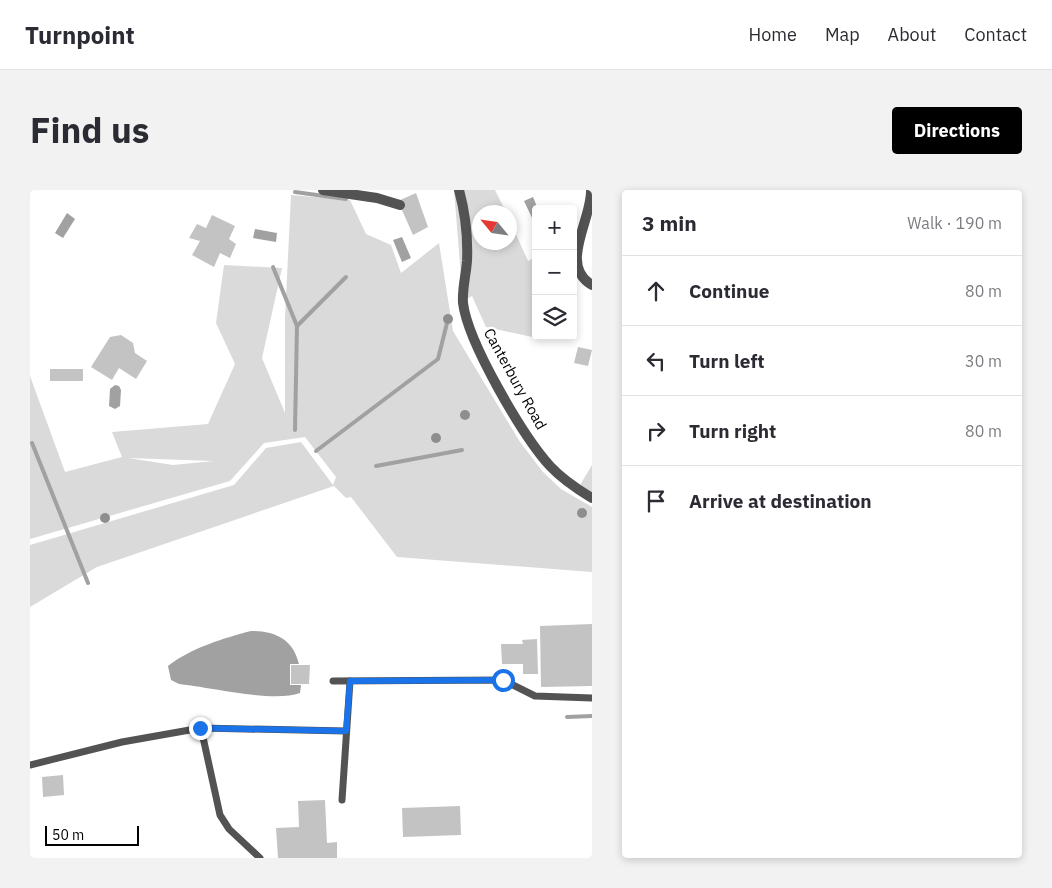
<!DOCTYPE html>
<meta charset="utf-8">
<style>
:root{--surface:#fff;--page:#f2f2f3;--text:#2b2b33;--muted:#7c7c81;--line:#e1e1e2;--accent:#000}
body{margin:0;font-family:"IBM Plex Sans",sans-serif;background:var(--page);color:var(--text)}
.controls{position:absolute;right:15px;top:15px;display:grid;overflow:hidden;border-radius:5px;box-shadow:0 2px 8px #0003}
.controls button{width:45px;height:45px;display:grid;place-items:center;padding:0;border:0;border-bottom:1px solid var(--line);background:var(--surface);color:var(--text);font:25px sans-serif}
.compass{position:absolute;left:442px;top:15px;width:45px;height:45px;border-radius:50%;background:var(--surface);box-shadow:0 2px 8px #0003;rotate:299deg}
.scale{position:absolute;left:15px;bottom:12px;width:94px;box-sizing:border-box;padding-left:5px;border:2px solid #000;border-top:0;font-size:14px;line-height:18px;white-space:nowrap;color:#000;-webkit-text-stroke:4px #fff;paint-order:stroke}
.stop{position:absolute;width:15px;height:15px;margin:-11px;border:4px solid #1a73e8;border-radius:50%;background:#fff}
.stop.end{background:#1a73e8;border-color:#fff;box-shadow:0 1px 5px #0008}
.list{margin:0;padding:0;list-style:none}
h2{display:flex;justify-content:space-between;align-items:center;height:65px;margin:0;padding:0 20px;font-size:21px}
h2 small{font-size:16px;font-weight:400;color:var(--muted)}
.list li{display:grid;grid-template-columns:32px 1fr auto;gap:15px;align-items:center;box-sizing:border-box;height:70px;padding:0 20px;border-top:1px solid var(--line)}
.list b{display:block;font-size:19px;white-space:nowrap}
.list em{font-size:16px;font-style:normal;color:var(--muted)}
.icon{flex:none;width:28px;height:28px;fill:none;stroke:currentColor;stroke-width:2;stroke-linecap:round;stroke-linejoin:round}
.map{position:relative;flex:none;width:562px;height:668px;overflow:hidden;border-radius:5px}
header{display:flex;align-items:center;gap:30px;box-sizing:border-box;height:70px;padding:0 25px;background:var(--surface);border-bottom:1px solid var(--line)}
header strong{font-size:24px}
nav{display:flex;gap:28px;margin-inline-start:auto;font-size:18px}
.intro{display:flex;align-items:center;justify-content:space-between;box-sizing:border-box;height:120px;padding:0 30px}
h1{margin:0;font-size:35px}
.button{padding:12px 22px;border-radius:5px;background:var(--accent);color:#fff;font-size:18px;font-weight:700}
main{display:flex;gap:30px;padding:0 30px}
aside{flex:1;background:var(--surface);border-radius:5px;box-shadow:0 2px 8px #0003}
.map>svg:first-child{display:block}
.green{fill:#dadada;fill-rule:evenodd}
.water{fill:#a1a1a1}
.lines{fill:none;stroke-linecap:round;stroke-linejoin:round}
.stream{stroke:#a1a1a1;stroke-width:4}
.building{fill:#c3c3c3}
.lane{stroke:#535353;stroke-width:7}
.street{stroke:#535353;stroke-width:10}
.tree{fill:#8e8e8e}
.route{stroke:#1a73e8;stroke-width:6}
.labels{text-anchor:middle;stroke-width:5;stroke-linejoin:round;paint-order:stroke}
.street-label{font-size:15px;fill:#000;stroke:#fff}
</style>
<header>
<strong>Turnpoint</strong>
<nav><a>Home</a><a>Map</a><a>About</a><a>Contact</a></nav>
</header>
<div class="intro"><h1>Find us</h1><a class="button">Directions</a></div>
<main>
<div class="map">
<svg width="562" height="668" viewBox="0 0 562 668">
<rect width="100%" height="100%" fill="#fff"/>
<!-- green -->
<g class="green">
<polygon points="424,0 465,0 476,22 450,22 450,52 480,52 480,31 498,71 506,67 507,148 456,137 442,106 433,111"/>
<path d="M261,5l59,5 16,34 25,11 10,28 38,-30 14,88 67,111 23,30 18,17 31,18v65l-195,-15 -46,-60 -5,1 -12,-12 -237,81 -67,40v-62l204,-60 32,-37 35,-6 32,43 3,-8 -31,-40 -41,6 -34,38 -200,58v-163l35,96 57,-15 -10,-25 96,-8 27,-60 -19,-41 8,-58 58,3 -20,90 23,55v-95zM98,268l86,3 -41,4z"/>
<polygon points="562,275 562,303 550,295"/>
</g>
<!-- water -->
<g class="water">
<polygon points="503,7 508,19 506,19 506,31 504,32 494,11"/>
<polygon points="37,23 45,29 33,48 25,43"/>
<polygon points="225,39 247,43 246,52 223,48"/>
<polygon points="372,47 381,68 372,72 363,50"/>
<polygon points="85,195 89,196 91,200 90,216 85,219 79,216 80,199"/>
<path d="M221,441c24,0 42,8 48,33h-9v21h11l-1,8c-27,10 -90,-6 -121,-9l-8,-4 -3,-14c23,-18 56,-28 83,-35z"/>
</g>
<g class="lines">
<!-- stream -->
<g class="stream">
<polyline points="265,2 316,9"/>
<polyline points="243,77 267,136 265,240"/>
<polyline points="267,136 316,87"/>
<polyline points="2,253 58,393"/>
<polyline points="286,261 408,169 418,129"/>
<polyline points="346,276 432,260"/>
<polyline points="537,527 562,526"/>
</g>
</g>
<!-- building -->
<g class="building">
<polygon points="386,3 398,37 383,45 368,11"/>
<polygon points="182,25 205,36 199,49 206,54 200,68 190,63 184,77 162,65 170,51 159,48 167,34 176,38"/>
<polygon points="91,145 103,153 105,163 117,171 106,189 89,178 82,190 61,177 80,147"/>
<polygon points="548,157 562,160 558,176 544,173"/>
<rect x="20" y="179" width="33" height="12"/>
<polygon points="562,434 562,496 511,497 510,436"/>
<polygon points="507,449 508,484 493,484 493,474 472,474 471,454 493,454 492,450"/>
<polygon points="261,475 280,475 279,494 261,494"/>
<polygon points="33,585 34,605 13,607 12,587"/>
<polygon points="295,610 297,653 307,652 307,668 248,668 246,638 269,637 268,611"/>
<polygon points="430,616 431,645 373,647 372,618"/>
</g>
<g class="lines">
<!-- lane -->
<g class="lane">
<polyline points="303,491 473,490 505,506 562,508"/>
<polyline points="171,538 190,625 199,639 230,668"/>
<polyline points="0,575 92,552 171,538 316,541"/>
<polyline points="312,610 320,491"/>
</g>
<!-- street -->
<g class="street">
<polyline points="293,0 347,8 370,15"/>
<path d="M429,0c6,22 9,49 8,71 -1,14 -5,28 -4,42 5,40 60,133 87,163 13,14 27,23 42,32"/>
<path d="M561,0c1,30 -33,75 1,95"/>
</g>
</g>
<!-- trees -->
<g class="tree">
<circle cx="418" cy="129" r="5"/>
<circle cx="435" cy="225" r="5"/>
<circle cx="406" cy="248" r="5"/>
<circle cx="552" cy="323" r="5"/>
<circle cx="75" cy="328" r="5"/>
</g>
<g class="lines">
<!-- route -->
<polyline class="route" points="170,538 316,541 320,491 473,490"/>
</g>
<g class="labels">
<!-- street labels -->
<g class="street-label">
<text transform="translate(485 189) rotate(61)" y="5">Canterbury Road</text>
</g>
</g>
</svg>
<div class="controls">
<button>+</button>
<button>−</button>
<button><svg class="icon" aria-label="layers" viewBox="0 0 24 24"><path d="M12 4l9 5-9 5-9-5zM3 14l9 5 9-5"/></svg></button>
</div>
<svg class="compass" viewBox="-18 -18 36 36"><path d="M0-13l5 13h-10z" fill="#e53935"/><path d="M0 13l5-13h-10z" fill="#7c7c81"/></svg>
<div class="scale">50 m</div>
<div class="stop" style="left:473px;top:490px"></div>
<div class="stop end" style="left:170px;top:538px"></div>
</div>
<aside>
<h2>3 min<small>Walk · 190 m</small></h2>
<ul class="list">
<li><svg class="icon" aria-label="ahead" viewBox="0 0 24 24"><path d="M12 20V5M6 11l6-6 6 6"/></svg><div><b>Continue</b></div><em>80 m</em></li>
<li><svg class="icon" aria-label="left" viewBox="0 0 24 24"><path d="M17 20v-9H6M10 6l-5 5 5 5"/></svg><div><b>Turn left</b></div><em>30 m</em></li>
<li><svg class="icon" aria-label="right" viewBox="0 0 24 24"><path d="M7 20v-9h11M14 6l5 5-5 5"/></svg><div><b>Turn right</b></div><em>80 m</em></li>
<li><svg class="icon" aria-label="arrive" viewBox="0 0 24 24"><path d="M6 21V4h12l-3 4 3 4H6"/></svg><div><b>Arrive at destination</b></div></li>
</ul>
</aside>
</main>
